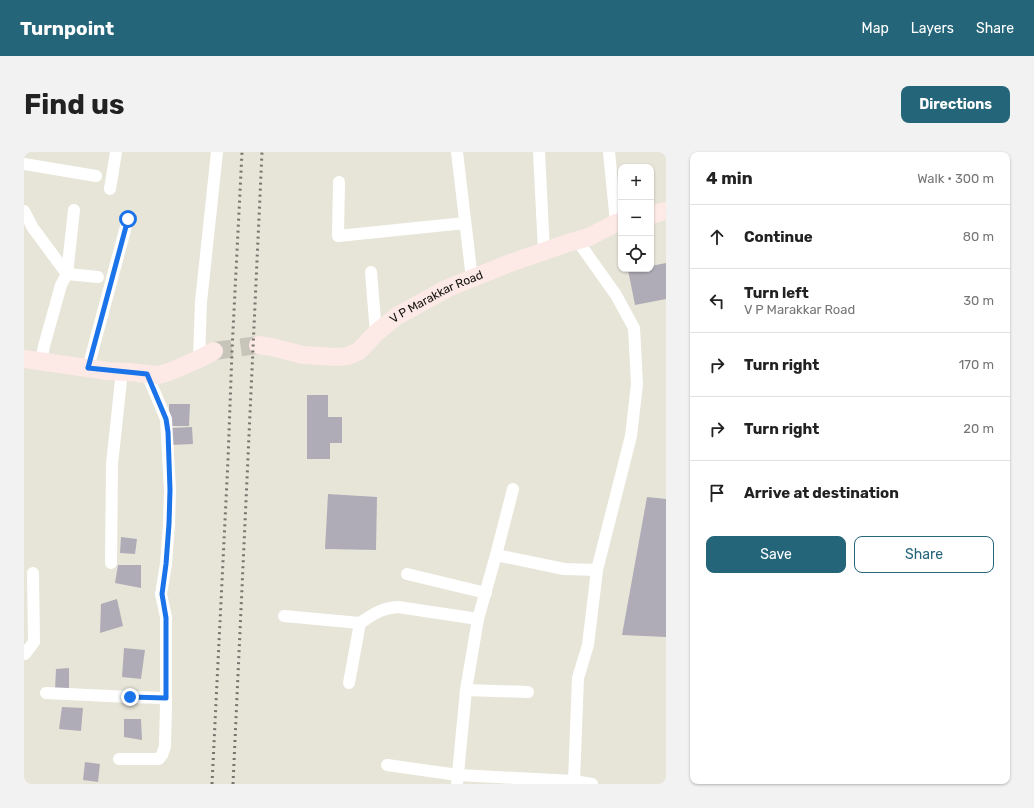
<!DOCTYPE html>
<meta charset="utf-8">
<style>
:root{--surface:#fff;--page:#f2f2f2;--text:#222;--muted:#767676;--line:#e0e0e0;--accent:#246579}
body{margin:0;font-family:Rubik,sans-serif;background:var(--page);color:var(--text)}
.controls{position:absolute;right:12px;top:12px;display:grid;overflow:hidden;border-radius:8px;box-shadow:0 1px 3px #0004}
.controls button{width:36px;height:36px;display:grid;place-items:center;padding:0;border:0;border-bottom:1px solid var(--line);background:var(--surface);color:var(--text);font:20px sans-serif}
.stop{position:absolute;width:12px;height:12px;margin:-9px;border:3px solid #1a73e8;border-radius:50%;background:#fff}
.stop.end{background:#1a73e8;border-color:#fff;box-shadow:0 1px 4px #0008}
.list{margin:0;padding:0;list-style:none}
h2{display:flex;justify-content:space-between;align-items:center;height:52px;margin:0;padding:0 16px;font-size:17px}
h2 small{font-size:13px;font-weight:400;color:var(--muted)}
.list li{display:grid;grid-template-columns:26px 1fr auto;gap:12px;align-items:center;box-sizing:border-box;height:64px;padding:0 16px;border-top:1px solid var(--line)}
.list b{display:block;font-size:15px;white-space:nowrap}
.list p{margin:0;font-size:13px;white-space:nowrap;color:var(--muted)}
.list em{font-size:13px;font-style:normal;color:var(--muted)}
.actions{display:flex;gap:8px;padding:12px 16px}
.actions a{flex:1;padding:9px 0;border:1px solid var(--accent);border-radius:8px;text-align:center;font-size:14px;color:var(--accent)}
.actions .main{background:var(--accent);color:#fff}
.icon{flex:none;width:22px;height:22px;fill:none;stroke:currentColor;stroke-width:2;stroke-linecap:round;stroke-linejoin:round}
.map{position:relative;flex:none;width:642px;height:632px;overflow:hidden;border-radius:8px}
header{display:flex;align-items:center;gap:24px;box-sizing:border-box;height:56px;padding:0 20px;background:var(--accent);color:#fff}
header strong{font-size:19px}
nav{display:flex;gap:22px;margin-inline-start:auto;font-size:14px}
.intro{display:flex;align-items:center;justify-content:space-between;box-sizing:border-box;height:96px;padding:0 24px}
h1{margin:0;font-size:28px}
.button{padding:10px 18px;border-radius:8px;background:var(--accent);color:#fff;font-size:14px;font-weight:700}
main{display:flex;gap:24px;padding:0 24px}
aside{flex:1;background:var(--surface);border-radius:8px;box-shadow:0 1px 3px #0004}
.map>svg:first-child{display:block}
.building{fill:#afacb7}
.lines{fill:none;stroke-linecap:round;stroke-linejoin:round}
.secondary-tunnel{stroke:#c7c5ba;stroke-width:18;stroke-dasharray:18 9;stroke-linecap:butt}
.street{stroke:#fff;stroke-width:12}
.secondary{stroke:#fde9e6;stroke-width:18}
.rail{stroke:#77766e;stroke-width:3;stroke-dasharray:2 4;stroke-linecap:butt}
.route{stroke:#1a73e8;stroke-width:5}
.labels{text-anchor:middle;stroke-width:3.5;stroke-linejoin:round;paint-order:stroke}
.street-label{font-size:12px;fill:#13120e;stroke:#e7e5d8}
</style>
<header>
<strong>Turnpoint</strong>
<nav><a>Map</a><a>Layers</a><a>Share</a></nav>
</header>
<div class="intro"><h1>Find us</h1><a class="button">Directions</a></div>
<main>
<div class="map">
<svg width="642" height="632" viewBox="0 0 642 632">
<rect width="100%" height="100%" fill="#e7e5d8"/>
<!-- building -->
<g class="building">
<polygon points="642,111 642,147 611,153 604,118 611,117 627,117 627,114"/>
<polygon points="283,243 304,243 304,265 318,265 318,291 306,291 306,307 283,307"/>
<polygon points="145,252 166,252 165,274 145,274"/>
<polygon points="168,275 169,292 146,293 146,276"/>
<polygon points="304,342 353,345 352,398 301,397"/>
<polygon points="623,345 642,347 642,485 598,483"/>
<polygon points="97,385 113,387 111,402 96,401"/>
<polygon points="94,413 117,413 117,436 91,431"/>
<polygon points="93,447 99,474 76,481 77,452"/>
<polygon points="100,496 121,498 117,527 98,525"/>
<polygon points="45,516 45,537 31,538 32,517"/>
<polygon points="38,555 59,556 57,579 35,577"/>
<polygon points="100,567 117,567 118,588 100,585"/>
<polygon points="61,610 76,612 74,630 59,628"/>
</g>
<g class="lines">
<!-- secondary-tunnel -->
<polyline class="secondary-tunnel" points="190,199 234,193"/>
<!-- street -->
<g class="street">
<polyline points="433,0 448,127"/>
<polyline points="515,0 520,99"/>
<polyline points="585,0 592,71"/>
<polyline points="0,12 72,24"/>
<polyline points="315,30 314,84 441,71"/>
<polyline points="86,37 92,0"/>
<polyline points="0,59 9,76 43,122"/>
<polyline points="347,120 352,181"/>
<polyline points="43,122 50,58"/>
<polyline points="175,207 177,150 193,0"/>
<polyline points="17,209 20,194 37,133 43,122 74,125"/>
<polyline points="64,216 104,67"/>
<polyline points="472,403 540,417 573,418"/>
<polyline points="87,411 88,312 98,219"/>
<polyline points="383,422 462,441"/>
<polyline points="260,464 336,471"/>
<polyline points="0,502 1,502 10,490 9,421"/>
<path d="M325,531l11,-60c14,-9 21,-15 38,-16l80,12"/>
<polyline points="442,538 504,540"/>
<polyline points="22,541 106,545 142,546"/>
<polyline points="95,607 135,607 138,603 141,594 142,553 142,465 137,442 142,412 145,372 146,338 142,267 123,222"/>
<polyline points="363,613 434,623 550,629 568,632"/>
<polyline points="550,629 554,526 564,493 573,418 607,284 613,232 610,176 592,143 553,88"/>
<polyline points="433,632 442,538 454,467 472,403 489,337"/>
</g>
<!-- secondary -->
<g class="secondary">
<polyline points="627,63 642,59"/>
<path id="s1" d="M234,193l14,2 31,8 33,2 12,-1 11,-5 17,-18 21,-17 51,-28 62,-25 58,-20 21,-6 27,-14 5,-1"/>
<polyline points="0,207 84,219 104,220 123,222 134,223 145,220 175,207 190,199"/>
</g>
<!-- rail -->
<g class="rail">
<polyline points="188,632 204,308 208,199 218,0"/>
<polyline points="209,632 238,0"/>
</g>
</g>
<g class="lines">
<!-- route -->
<polyline class="route" points="104,67 64,216 123,222 142,267 144,280 146,338 145,372 142,412 138,442 142,466 142,546 106,545"/>
</g>
<g class="labels">
<!-- street labels -->
<g class="street-label">
<text dy="4" stroke="none"><textPath href="#s1" startOffset="199">V P Marakkar Road</textPath></text>
</g>
</g>
</svg>
<div class="controls">
<button>+</button>
<button>−</button>
<button><svg class="icon" aria-label="locate" viewBox="0 0 24 24"><circle cx="12" cy="12" r="6"/><path d="M12 2v4M12 18v4M2 12h4M18 12h4"/></svg></button>
</div>
<div class="stop" style="left:104px;top:67px"></div>
<div class="stop end" style="left:106px;top:545px"></div>
</div>
<aside>
<h2>4 min<small>Walk · 300 m</small></h2>
<ul class="list">
<li><svg class="icon" aria-label="ahead" viewBox="0 0 24 24"><path d="M12 20V5M6 11l6-6 6 6"/></svg><div><b>Continue</b></div><em>80 m</em></li>
<li><svg class="icon" aria-label="left" viewBox="0 0 24 24"><path d="M17 20v-9H6M10 6l-5 5 5 5"/></svg><div><b>Turn left</b><p>V P Marakkar Road</p></div><em>30 m</em></li>
<li><svg class="icon" aria-label="right" viewBox="0 0 24 24"><path d="M7 20v-9h11M14 6l5 5-5 5"/></svg><div><b>Turn right</b></div><em>170 m</em></li>
<li><svg class="icon" aria-label="right" viewBox="0 0 24 24"><path d="M7 20v-9h11M14 6l5 5-5 5"/></svg><div><b>Turn right</b></div><em>20 m</em></li>
<li><svg class="icon" aria-label="arrive" viewBox="0 0 24 24"><path d="M6 21V4h12l-3 4 3 4H6"/></svg><div><b>Arrive at destination</b></div></li>
</ul>
<div class="actions"><a class="main">Save</a><a>Share</a></div>
</aside>
</main>
